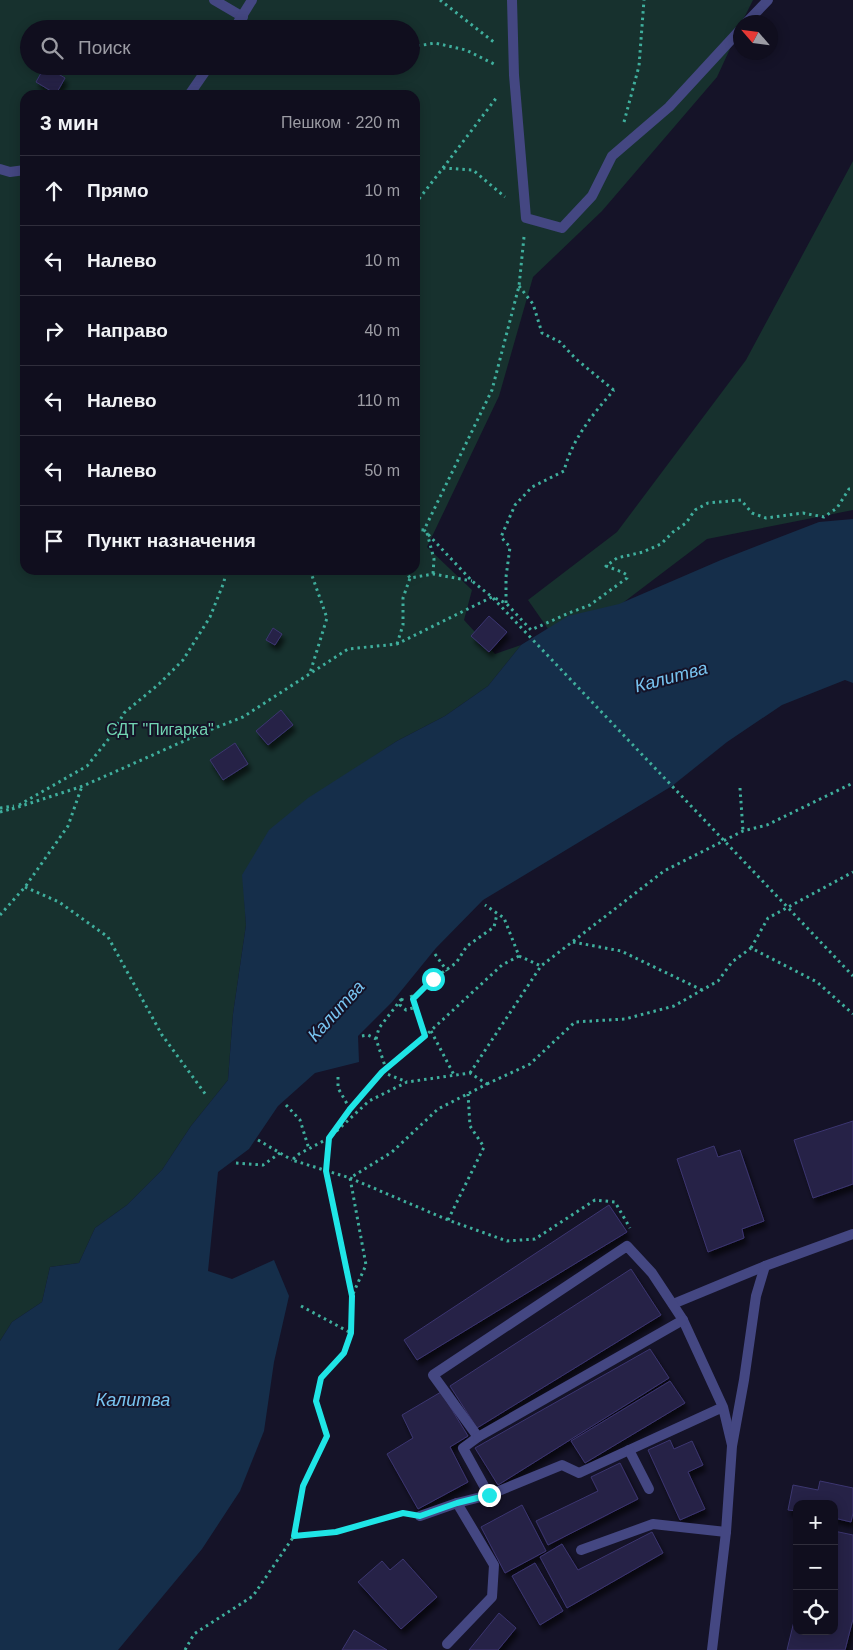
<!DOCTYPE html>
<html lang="ru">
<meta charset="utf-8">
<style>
:root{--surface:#100e1e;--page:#1e1c2b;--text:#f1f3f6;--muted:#9c9ca4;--line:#302e3c}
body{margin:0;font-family:Helvetica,sans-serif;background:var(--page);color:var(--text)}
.controls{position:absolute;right:15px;bottom:15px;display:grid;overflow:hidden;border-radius:10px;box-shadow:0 2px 12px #0003}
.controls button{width:45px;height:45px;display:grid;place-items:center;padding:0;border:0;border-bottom:1px solid var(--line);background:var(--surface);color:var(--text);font:25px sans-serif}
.compass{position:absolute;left:733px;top:15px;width:45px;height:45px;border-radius:50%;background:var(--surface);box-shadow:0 2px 12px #0003;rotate:298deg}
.stop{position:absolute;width:15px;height:15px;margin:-11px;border:4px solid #1fe5e6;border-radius:50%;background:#fff}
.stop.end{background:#1fe5e6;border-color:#fff;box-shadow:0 1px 5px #0008}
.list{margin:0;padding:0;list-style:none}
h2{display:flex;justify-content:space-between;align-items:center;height:65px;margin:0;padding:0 20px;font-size:21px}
h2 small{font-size:16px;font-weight:400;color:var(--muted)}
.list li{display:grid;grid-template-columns:32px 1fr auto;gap:15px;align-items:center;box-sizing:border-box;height:70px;padding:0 20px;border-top:1px solid var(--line)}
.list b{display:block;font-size:19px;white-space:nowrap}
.list em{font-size:16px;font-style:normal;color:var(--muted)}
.icon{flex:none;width:28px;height:28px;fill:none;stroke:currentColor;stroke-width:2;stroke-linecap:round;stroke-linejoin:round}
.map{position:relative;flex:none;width:853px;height:1650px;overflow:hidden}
.search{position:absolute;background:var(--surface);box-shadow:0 2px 12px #0003;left:20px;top:20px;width:400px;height:55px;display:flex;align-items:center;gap:12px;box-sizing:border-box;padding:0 18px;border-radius:28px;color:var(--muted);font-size:19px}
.panel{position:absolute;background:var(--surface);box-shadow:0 2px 12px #0003;left:20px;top:90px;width:400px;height:485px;border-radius:15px}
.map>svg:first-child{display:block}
.green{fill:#17312e;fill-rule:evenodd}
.water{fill:#152e4a}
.building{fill:#252147;stroke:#3c3670;filter:url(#shadow)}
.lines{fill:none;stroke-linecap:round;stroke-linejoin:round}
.path{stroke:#3faf9d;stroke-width:3;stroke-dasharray:2.5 4;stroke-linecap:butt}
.lane{stroke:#444782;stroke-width:10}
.street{stroke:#444782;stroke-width:10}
.route{stroke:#1fe5e6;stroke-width:6}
.labels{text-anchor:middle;stroke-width:4;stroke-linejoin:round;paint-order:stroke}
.park-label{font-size:16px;fill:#71d4b2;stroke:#151328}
.water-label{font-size:18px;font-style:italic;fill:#78c4f0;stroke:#151328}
</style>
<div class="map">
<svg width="853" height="1650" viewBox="0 0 853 1650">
<defs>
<filter id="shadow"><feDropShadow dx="3" dy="5.5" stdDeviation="2.5" flood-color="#0009"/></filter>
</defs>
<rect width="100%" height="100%" fill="#151328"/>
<!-- green -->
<g class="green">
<path d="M0,0h753l-11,22h-2v5l-23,50 -115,134 -69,66 -34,119 -72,151 45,43 -8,30 31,34 26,-9 -33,41 -43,30 -48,25 -44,29 -47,35 -63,71 3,49 -13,89 -5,66 -37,46 -29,44 -35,35 -32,23 -16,35 -29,4 -8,35 -30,20 -12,19zM29,29h382v37h-382zM25,95h390v475h-390z"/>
<polygon points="853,161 853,510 707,539 562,649 528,600 617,532 746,360"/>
</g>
<!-- water -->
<polygon class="water" points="853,519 853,683 845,680 782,705 727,742 672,786 483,900 436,948 392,1002 358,1036 359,1062 315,1073 278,1106 249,1149 218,1172 208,1271 232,1279 274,1260 289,1296 274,1362 264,1431 240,1491 202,1549 118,1650 0,1650 0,1341 12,1322 42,1302 50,1267 79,1263 95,1228 127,1205 162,1170 191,1126 228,1080 233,1014 246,925 242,875 269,830 308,798 397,741 445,716 488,686 521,645 568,616 619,604 721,560 819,522"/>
<!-- building -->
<g class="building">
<polygon points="45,66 65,78 56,94 36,82"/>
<polygon points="489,616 507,632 489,652 471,636"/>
<polygon points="273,628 282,634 275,645 266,640"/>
<polygon points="281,710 293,725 268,745 256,731"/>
<polygon points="235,743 248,764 223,780 210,760"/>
<polygon points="853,1121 853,1184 813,1198 794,1140"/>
<polygon points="714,1146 718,1157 740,1150 764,1221 742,1229 744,1238 708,1252 677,1159"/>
<polygon points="609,1205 627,1232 417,1360 404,1340"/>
<polygon points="631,1269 661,1315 477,1428 450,1386"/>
<polygon points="650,1349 669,1378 498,1485 475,1448"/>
<polygon points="670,1381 685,1403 585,1463 571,1441"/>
<polygon points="441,1392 468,1436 450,1447 468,1482 418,1509 387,1454 413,1438 402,1415"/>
<polygon points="670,1440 674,1449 692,1441 703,1465 688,1472 705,1509 680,1520 648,1450"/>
<polygon points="620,1463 638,1499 548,1545 536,1521 598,1491 591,1477"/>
<polygon points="820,1481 853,1488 853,1513 851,1522 834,1518 834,1504 797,1504 797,1511 788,1510 793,1485 818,1490"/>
<polygon points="522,1505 546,1551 505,1573 481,1527"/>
<polygon points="834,1531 853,1535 853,1619 845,1650 787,1650 797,1609 797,1631 834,1631"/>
<polygon points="652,1532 663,1553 567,1608 540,1557 562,1544 578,1570"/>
<polygon points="403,1559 437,1597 401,1629 358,1582 382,1561 390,1570"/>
<polygon points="535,1563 563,1611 540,1625 512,1576"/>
<polygon points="499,1613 516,1628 498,1650 469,1650"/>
<polygon points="354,1630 387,1650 342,1650"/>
</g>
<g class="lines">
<!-- path -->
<g class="path">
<polyline points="440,0 495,43"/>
<polyline points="259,24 272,29"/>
<polyline points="411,47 435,43 466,50 496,65"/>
<polyline points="624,122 639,66 644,0"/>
<polyline points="443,168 497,97"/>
<polyline points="415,204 443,168 473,170 505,197"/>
<polyline points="524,237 519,286 492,390 424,530 472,581 492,597 853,976"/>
<polyline points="519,286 533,304 542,333 560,342 576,359 616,392"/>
<polyline points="415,529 424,530"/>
<polyline points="427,533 434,559 433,574"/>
<polyline points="310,570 327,618 310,673"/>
<polyline points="405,570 410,578"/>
<path d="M506,603v-26l4,-30 -9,-10 14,-32 17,-18 32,-16c8,-32 29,-57 50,-81"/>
<polyline points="397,644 403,625 403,598 410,578 433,574 472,581"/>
<polyline points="740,788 743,831"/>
<polyline points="19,805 87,766 111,736 124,713 159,684 183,660 210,617 224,582 226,570"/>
<polyline points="0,808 14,806"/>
<polyline points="12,809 83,786 202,733 243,717 348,649 397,644 492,597 506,603 531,630 569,613 590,605 627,578 627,575 622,572 606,566 617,558 643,552 661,544 673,532 686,523 695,510 708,503 741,500 752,513 766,518 803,513 824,517 837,508 849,489 853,489"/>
<polyline points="0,812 14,808"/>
<polyline points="25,887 59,902 108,937 162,1035 206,1095"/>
<polyline points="0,915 25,887 68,826 82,786"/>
<polyline points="573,942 621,951 702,990"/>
<polyline points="751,948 768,918 853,872"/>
<polyline points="435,954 447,971"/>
<polyline points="519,956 541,966"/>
<polyline points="411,995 425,1036"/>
<polyline points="413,999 433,979 456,963 467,946 494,927 497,914"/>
<polyline points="431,1031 454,1075"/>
<polyline points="362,1036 368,1035 376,1039 386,1069"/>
<polyline points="376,1039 379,1028 403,997 400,1005 406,1010 416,1007"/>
<polyline points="382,1072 407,1082"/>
<polyline points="470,1073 541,966 664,871 743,831 767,825 853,783"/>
<polyline points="338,1077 338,1088 350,1109"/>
<polyline points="487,1084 530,1064 575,1022 625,1019 674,1006 718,981 732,962 751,948 817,982 853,1014"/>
<polyline points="286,1105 300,1120 309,1149"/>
<polyline points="334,1131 350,1109 386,1069 425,1036 502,965 519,956 504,918 485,905"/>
<polyline points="329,1138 326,1171 352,1296"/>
<polyline points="258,1140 292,1160"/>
<polyline points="236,1163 263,1165 280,1153"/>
<polyline points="350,1178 448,1220 507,1241 535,1239 595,1200 615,1202 630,1228"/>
<polyline points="448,1220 484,1147 470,1126 468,1094"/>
<polyline points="301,1306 351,1333"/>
<polyline points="294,1536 335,1532 403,1513"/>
<polyline points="185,1650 194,1634 253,1596 294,1536 303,1486 327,1436 316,1401 321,1378 344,1353 351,1333 352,1296 366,1265 350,1178 292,1160 299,1154 329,1138 369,1101 407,1082 470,1073 487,1084 438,1109 392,1152 350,1178"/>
</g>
<!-- lane -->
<g class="lane">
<polyline points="214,0 243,17"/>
<polyline points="512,0 514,75 526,218 562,228 592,196 612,156 669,107 740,30"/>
<polyline points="747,22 768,0"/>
<polyline points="234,29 252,0"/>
<polyline points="189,95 209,66"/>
<polyline points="0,169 10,172 25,170"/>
<polyline points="673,1304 765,1266"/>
<polyline points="723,1407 579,1473 562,1465 489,1495 463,1448 478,1437 433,1375 627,1246 652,1273 683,1320 723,1407 732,1445"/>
<polyline points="478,1437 683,1320"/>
<polyline points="629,1450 649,1489"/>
<polyline points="420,1516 457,1503"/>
<polyline points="581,1550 653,1524 726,1532"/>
<polyline points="447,1644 492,1597 494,1565 457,1503 489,1495"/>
</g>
<!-- street -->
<polyline class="street" points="712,1650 726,1532 732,1446 744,1380 756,1296 765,1266 853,1234"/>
</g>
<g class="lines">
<!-- route -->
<polyline class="route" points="433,979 413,999 425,1036 382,1072 350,1109 329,1138 326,1171 352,1296 351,1333 344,1353 321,1378 316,1401 327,1436 303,1486 294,1536 336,1532 403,1513 420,1516 457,1503 489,1495"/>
</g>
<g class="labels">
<!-- park labels -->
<g class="park-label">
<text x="160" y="735">СДТ "Пигарка"</text>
</g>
<!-- water labels -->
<g class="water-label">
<text transform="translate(671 677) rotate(-15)" y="6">Калитва</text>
<text transform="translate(336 1011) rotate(-48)" y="6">Калитва</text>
<text x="133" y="1406">Калитва</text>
</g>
</g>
</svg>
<div class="controls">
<button>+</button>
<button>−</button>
<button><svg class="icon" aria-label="locate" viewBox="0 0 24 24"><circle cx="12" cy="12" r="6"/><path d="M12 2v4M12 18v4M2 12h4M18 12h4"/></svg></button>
</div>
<svg class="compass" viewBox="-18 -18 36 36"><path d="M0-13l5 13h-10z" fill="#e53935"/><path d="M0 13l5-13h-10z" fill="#9c9ca4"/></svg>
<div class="stop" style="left:433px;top:979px"></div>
<div class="stop end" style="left:489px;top:1495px"></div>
<div class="search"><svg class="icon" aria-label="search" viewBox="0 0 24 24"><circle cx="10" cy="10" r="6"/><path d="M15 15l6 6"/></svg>Поиск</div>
<section class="panel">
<h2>3 мин<small>Пешком · 220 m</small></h2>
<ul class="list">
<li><svg class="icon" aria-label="ahead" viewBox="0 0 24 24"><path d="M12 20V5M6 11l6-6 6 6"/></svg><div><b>Прямо</b></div><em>10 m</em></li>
<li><svg class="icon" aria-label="left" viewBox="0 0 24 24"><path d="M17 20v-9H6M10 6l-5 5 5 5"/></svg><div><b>Налево</b></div><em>10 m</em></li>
<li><svg class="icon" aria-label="right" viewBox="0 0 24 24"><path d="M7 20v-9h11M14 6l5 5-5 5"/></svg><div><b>Направо</b></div><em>40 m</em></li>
<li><svg class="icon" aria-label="left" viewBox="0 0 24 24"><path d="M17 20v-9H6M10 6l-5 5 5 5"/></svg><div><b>Налево</b></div><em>110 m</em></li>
<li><svg class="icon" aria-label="left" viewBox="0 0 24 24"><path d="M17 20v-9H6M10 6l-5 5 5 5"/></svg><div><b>Налево</b></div><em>50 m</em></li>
<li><svg class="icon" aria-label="arrive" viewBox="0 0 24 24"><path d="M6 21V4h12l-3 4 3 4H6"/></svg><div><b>Пункт назначения</b></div></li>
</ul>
</section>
</div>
